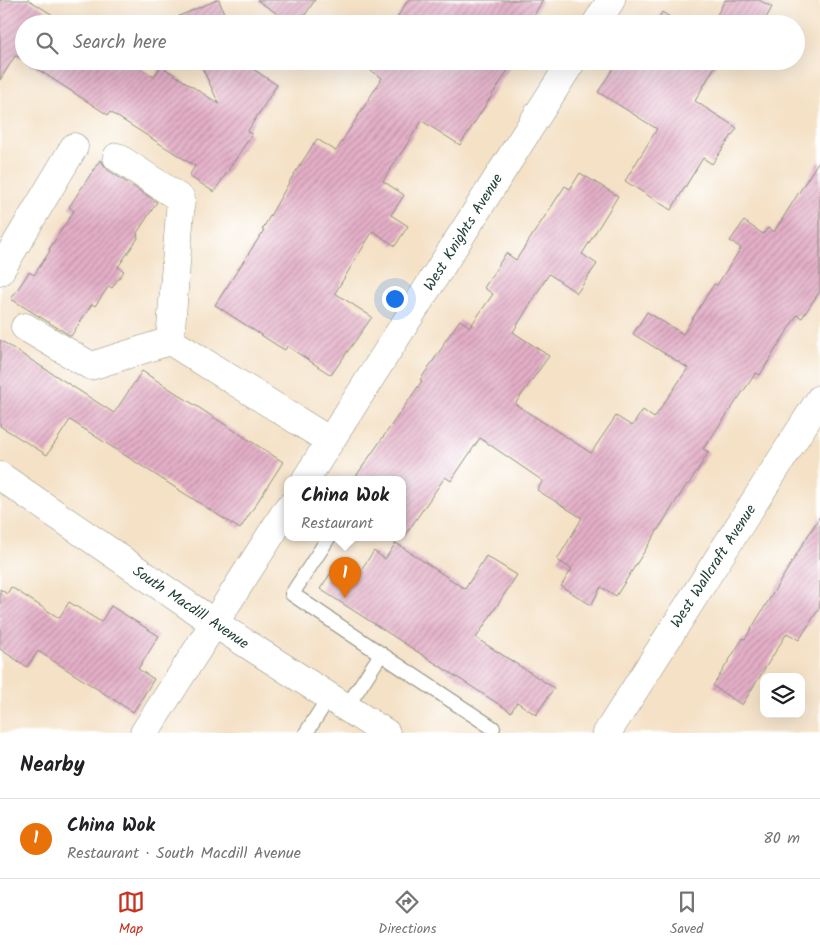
<!DOCTYPE html>
<meta charset="utf-8">
<style>
:root{--surface:#fff;--page:#f2f2f2;--text:#202124;--muted:#757577;--line:#e0e0e0;--accent:#c8321e}
body{margin:0;font-family:Kalam,sans-serif;background:var(--page);color:var(--text)}
.controls{position:absolute;right:15px;bottom:15px;display:grid;overflow:hidden;border-radius:10px;box-shadow:0 5px 20px #0002}
.controls button{width:45px;height:45px;display:grid;place-items:center;padding:0;border:0;border-bottom:1px solid var(--line);background:var(--surface);color:var(--text);font:25px sans-serif}
.you{position:absolute;left:394px;top:298px;width:18px;height:18px;margin:-12px;border:4px solid #fff;border-radius:50%;background:#1a73e8;box-shadow:0 0 0 8px #1a73e833}
.badge{display:grid;place-items:center;width:32px;height:32px;border-radius:50%;background:var(--accent);color:#fff;font-size:16px;font-weight:700}
.pin{position:absolute;translate:-50% -41px;filter:drop-shadow(0 1px 2px #0008)}
.pin::after{content:'';position:absolute;top:26px;width:18px;height:15px;background:inherit;clip-path:polygon(0 0,100% 0,50% 100%)}
.popup{position:absolute;left:284px;top:476px;width:122px;height:65px;box-sizing:border-box;display:grid;place-content:center;border-radius:10px;background:var(--surface);filter:drop-shadow(0 1px 4px #0005);font-size:16px;white-space:nowrap;color:var(--muted)}
.popup b{font-size:19px;color:var(--text)}
.popup::after{content:'';position:absolute;left:50%;top:100%;margin-left:-10px;border:10px solid transparent;border-top-color:var(--surface)}
.list{margin:0;padding:0;list-style:none}
h2{display:flex;justify-content:space-between;align-items:center;height:65px;margin:0;padding:0 20px;font-size:21px}
h2 small{font-size:16px;font-weight:400;color:var(--muted)}
.list li{display:grid;grid-template-columns:32px 1fr auto;gap:15px;align-items:center;box-sizing:border-box;height:80px;padding:0 20px;border-top:1px solid var(--line)}
.list b{display:block;font-size:19px;white-space:nowrap}
.list p{margin:0;font-size:16px;white-space:nowrap;color:var(--muted)}
.list em{font-size:16px;font-style:normal;color:var(--muted)}
.icon{flex:none;width:28px;height:28px;fill:none;stroke:currentColor;stroke-width:2;stroke-linecap:round;stroke-linejoin:round}
.map{position:relative;flex:none;width:820px;height:733px;overflow:hidden}
.search{position:absolute;background:var(--surface);box-shadow:0 5px 20px #0002;left:15px;right:15px;top:15px;height:55px;display:flex;align-items:center;gap:12px;box-sizing:border-box;padding:0 18px;border-radius:28px;color:var(--muted);font-size:19px}
.sheet{height:145px;background:var(--surface)}
nav{display:flex;justify-content:space-around;align-items:center;box-sizing:border-box;height:70px;border-top:1px solid var(--line);background:var(--surface);font-size:14px;color:var(--muted)}
nav a{display:grid;justify-items:center;gap:2px}
nav .on{color:var(--accent)}
.map>svg:first-child{display:block}
.building{fill:url(#building-hatch)}
.lines{fill:none;stroke-linecap:round;stroke-linejoin:round}
.lane-casing{stroke:#8a8f7d;stroke-width:16}
.street-casing{stroke:#8a8f7d;stroke-width:29}
.secondary-casing{stroke:#8a8f7d;stroke-width:29}
.lane{stroke:#fff;stroke-width:14}
.street{stroke:#fff;stroke-width:28}
.secondary{stroke:#fff;stroke-width:28}
.labels{text-anchor:middle;stroke-width:4;stroke-linejoin:round;paint-order:stroke}
.street-label{font-size:15px;fill:#1f3d34;stroke:#fff}
</style>
<div class="map">
<svg width="820" height="733" viewBox="0 0 820 733">
<defs>
<pattern id="building-hatch" width="6" height="6" patternUnits="userSpaceOnUse" patternTransform="scale(1.25)"><rect width="6" height="6" fill="#e4afc7"/><path d="M-1 1l2-2M0 6l6-6M5 7l2-2" fill="none" stroke="#b890a2"/></pattern>
</defs>
<rect width="100%" height="100%" fill="#fff"/>
<filter id="ink" filterUnits="userSpaceOnUse"><feTurbulence type="fractalNoise" baseFrequency=".02" numOctaves="2"/><feDisplacementMap in="SourceGraphic" scale="10" xChannelSelector="R" yChannelSelector="G"/><feConvolveMatrix kernelMatrix="1 2 1 2 8 2 1 2 1" color-interpolation-filters="sRGB"/></filter>
<filter id="wash" filterUnits="userSpaceOnUse"><feTurbulence type="fractalNoise" baseFrequency=".0096" numOctaves="4" result="noise"/><feDisplacementMap in="SourceGraphic" scale="20" xChannelSelector="R" yChannelSelector="G"/><feGaussianBlur stdDeviation="1.12" result="paint"/><feColorMatrix in="noise" values="0 0 0 0 0 0 0 0 0 0 0 0 0 0 0 0 0 1.4 0 .05"/><feComposite in="paint" operator="in"/></filter>
<g filter="url(#wash)">
<rect width="100%" height="100%" fill="#f4e1c6"/>
<g id="blocks">
<!-- building -->
<g class="building">
<polygon points="0,0 29,0 67,24 24,24 24,60 17,56 15,56 0,80"/>
<polygon points="217,0 219,0 228,24 182,24 179,16"/>
<polygon points="257,0 315,0 299,24 292,24"/>
<polygon points="408,0 543,0 529,24 393,24"/>
<polygon points="725,0 759,0 772,7 763,24 712,24"/>
<polygon points="662,12 681,24 655,24"/>
<polygon points="25,61 130,61 154,77 161,66 219,104 199,61 241,61 277,85 247,132 252,134 214,192 189,176 195,166 110,112 108,115"/>
<polygon points="377,61 514,61 460,145 422,121 383,181 404,195 391,215 408,226 395,246 373,231 335,293 372,317 331,375 287,346 285,350 278,346 215,305 264,230 262,230 291,179 317,139 336,151 382,78 371,71"/>
<polygon points="618,61 718,61 695,101 737,128 712,164 703,158 671,210 625,181 657,129 598,92"/>
<polygon points="820,159 820,291 802,318 797,315 760,375 756,373 703,449 709,452 688,485 687,484 616,596 601,587 591,605 561,586 572,569 557,560 582,518 537,490 543,481 480,438 451,481 445,477 402,540 402,479 354,479 422,381 420,380 444,345 443,344 460,320 470,327 493,294 484,288 506,253 516,260 565,186 570,189 580,173 618,196 582,254 597,264 577,293 549,274 513,332 549,356 515,404 591,453 616,416 632,426 643,410 654,418 688,368 633,334 647,312 683,334 714,284 717,285 741,248 730,241 744,221 763,234 768,228 774,232"/>
<polygon points="100,160 108,170 157,202 137,233 138,238 118,267 124,271 112,288 109,286 95,306 92,304 71,336 11,299 29,272 34,275 50,251 49,249 74,211 69,207"/>
<polygon points="0,340 114,413 142,371 283,462 240,529 70,420 47,455 0,426"/>
<polygon points="820,516 820,607 799,640 787,633 742,705 713,686 743,638 745,639"/>
<polygon points="396,543 465,589 486,556 517,575 476,638 554,688 536,715 517,702 511,712 320,589 341,558 360,571 374,551 385,559"/>
<polygon points="11,587 59,618 69,602 101,622 111,606 159,636 138,669 154,679 133,712 38,651 27,667 0,649 0,589 7,594"/>
</g>
</g>
</g>
<g filter="url(#ink)">
<use href="#blocks" fill-opacity="0" stroke="#8a8f7d" stroke-width="1"/>
<g class="lines">
<defs>
<g id="lane">
<polyline points="329,537 292,594 381,654 346,708"/>
<polyline points="381,654 493,728"/>
<polyline points="306,733 329,697"/>
</g>
<g id="street">
<polyline points="596,24 611,0"/>
<polyline points="117,157 181,199 170,341 330,441"/>
<polyline points="0,271 74,147"/>
<polyline points="25,327 91,366 170,341"/>
<polyline points="306,479 572,61"/>
<polyline points="144,733 288,508"/>
<polyline points="607,733 820,399"/>
</g>
<polyline id="secondary" points="0,476 214,623 386,733"/>
</defs>
<!-- lane casing -->
<use href="#lane" class="lane-casing"/>
<!-- street casing -->
<use href="#street" class="street-casing"/>
<!-- secondary casing -->
<use href="#secondary" class="secondary-casing"/>
<!-- lane -->
<use href="#lane" class="lane"/>
<!-- street -->
<use href="#street" class="street"/>
<!-- secondary -->
<use href="#secondary" class="secondary"/>
</g>
</g>
<g class="labels">
<!-- street labels -->
<g class="street-label">
<text transform="translate(463 232) rotate(-58)" y="5">West Knights Avenue</text>
<text transform="translate(713 566) rotate(-57)" y="5">West Wallcraft Avenue</text>
<text transform="translate(191 607) rotate(34)" y="5">South Macdill Avenue</text>
</g>
</g>
</svg>
<div class="controls">
<button><svg class="icon" aria-label="layers" viewBox="0 0 24 24"><path d="M12 4l9 5-9 5-9-5zM3 14l9 5 9-5"/></svg></button>
</div>
<div class="you"></div>
<div class="pin badge" style="left:345px;top:598px;background:#e8710a">1</div>
<div class="popup"><b>China Wok</b>Restaurant</div>
<div class="search"><svg class="icon" aria-label="search" viewBox="0 0 24 24"><circle cx="10" cy="10" r="6"/><path d="M15 15l6 6"/></svg>Search here</div>
</div>
<section class="sheet">
<h2>Nearby<small></small></h2>
<ul class="list">
<li><span class="badge" style="background:#e8710a">1</span><div><b>China Wok</b><p>Restaurant · South Macdill Avenue</p></div><em>80 m</em></li>
</ul>
</section>
<nav>
<a class="on"><svg class="icon" aria-label="map" viewBox="0 0 24 24"><path d="M3 6l6-2 6 2 6-2v14l-6 2-6-2-6 2zM9 4v14M15 6v14"/></svg>Map</a>
<a><svg class="icon" aria-label="directions" viewBox="0 0 24 24"><path d="M12 3l9 9-9 9-9-9zM9 14v-3h6M13 9l2 2-2 2"/></svg>Directions</a>
<a><svg class="icon" aria-label="saved" viewBox="0 0 24 24"><path d="M7 4h10v16l-5-4-5 4z"/></svg>Saved</a>
</nav>
